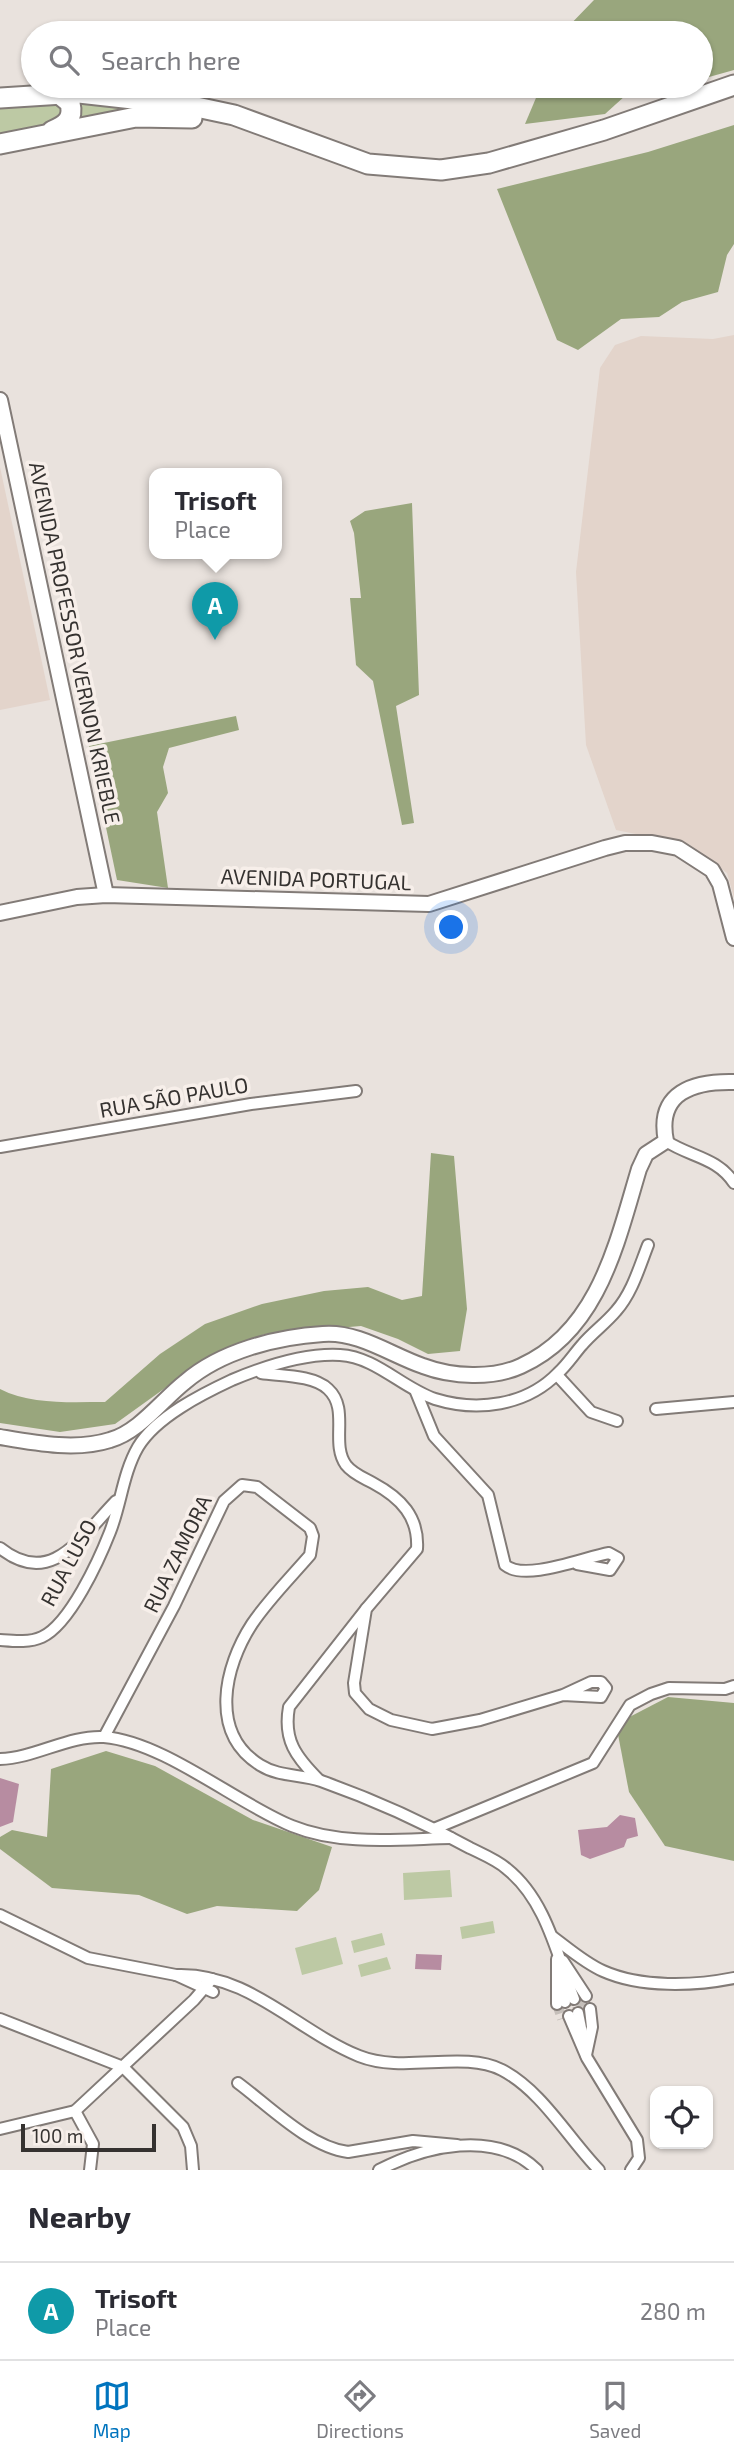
<!DOCTYPE html>
<meta charset="utf-8">
<style>
:root{--surface:#fff;--page:#f7f7f7;--text:#2b2b33;--muted:#7c7c81;--line:#e1e1e2;--accent:#0074be}
body{margin:0;font-family:"Exo 2",sans-serif;background:var(--page);color:var(--text)}
.controls{position:absolute;right:21px;bottom:21px;display:grid;overflow:hidden;border-radius:14px;box-shadow:0 2px 5px #0004}
.controls button{width:63px;height:63px;display:grid;place-items:center;padding:0;border:0;border-bottom:2px solid var(--line);background:var(--surface);color:var(--text);font:35px sans-serif}
.scale{position:absolute;left:21px;bottom:18px;width:135px;box-sizing:border-box;padding-left:7px;border:4px solid #353230;border-top:0;font-size:19px;line-height:24px;white-space:nowrap;color:#353230;-webkit-text-stroke:5px #f7efea;paint-order:stroke}
.you{position:absolute;left:452px;top:928px;width:24px;height:24px;margin:-18px;border:5px solid #fff;border-radius:50%;background:#1a73e8;box-shadow:0 0 0 10px #1a73e833}
.badge{display:grid;place-items:center;width:46px;height:46px;border-radius:50%;background:var(--accent);color:#fff;font-size:23px;font-weight:700}
.pin{position:absolute;translate:-50% -58px;filter:drop-shadow(0 2px 4px #0008)}
.pin::after{content:'';position:absolute;top:37px;width:24px;height:21px;background:inherit;clip-path:polygon(0 0,100% 0,50% 100%)}
.popup{position:absolute;left:149px;top:468px;width:133px;height:91px;box-sizing:border-box;display:grid;place-content:center;border-radius:14px;background:var(--surface);filter:drop-shadow(0 2px 5px #0005);font-size:23px;white-space:nowrap;color:var(--muted)}
.popup b{font-size:26px;color:var(--text)}
.popup::after{content:'';position:absolute;left:50%;top:100%;margin-left:-14px;border:14px solid transparent;border-top-color:var(--surface)}
.list{margin:0;padding:0;list-style:none}
h2{display:flex;justify-content:space-between;align-items:center;height:91px;margin:0;padding:0 28px;font-size:30px}
h2 small{font-size:23px;font-weight:400;color:var(--muted)}
.list li{display:grid;grid-template-columns:46px 1fr auto;gap:21px;align-items:center;box-sizing:border-box;height:98px;padding:0 28px;border-top:2px solid var(--line)}
.list b{display:block;font-size:26px;white-space:nowrap}
.list p{margin:0;font-size:23px;white-space:nowrap;color:var(--muted)}
.list em{font-size:23px;font-style:normal;color:var(--muted)}
.icon{flex:none;width:38px;height:38px;fill:none;stroke:currentColor;stroke-width:2;stroke-linecap:round;stroke-linejoin:round}
.map{position:relative;flex:none;width:734px;height:2170px;overflow:hidden}
.search{position:absolute;background:var(--surface);box-shadow:0 2px 5px #0004;left:21px;right:21px;top:21px;height:77px;display:flex;align-items:center;gap:18px;box-sizing:border-box;padding:0 24px;border-radius:38px;color:var(--muted);font-size:26px}
.sheet{height:189px;background:var(--surface)}
nav{display:flex;justify-content:space-around;align-items:center;box-sizing:border-box;height:98px;border-top:2px solid var(--line);background:var(--surface);font-size:19px;color:var(--muted)}
nav a{display:grid;justify-items:center;gap:4px}
nav .on{color:var(--accent)}
.map>svg:first-child{display:block}
.built{fill:#e3d4cb}
.green{fill:#bdc9a4}
.forest{fill:#99a67d}
.water{fill:#b78ca1}
.lines{fill:none;stroke-linecap:round;stroke-linejoin:round}
.street-tunnel{stroke:#c5bfba;stroke-width:10;stroke-dasharray:10 5;stroke-linecap:butt}
.street-casing{stroke:#827b77;stroke-width:14}
.secondary-casing{stroke:#827b77;stroke-width:18}
.highway-casing{stroke:#827b77;stroke-width:23}
.street{stroke:#fff;stroke-width:10}
.secondary{stroke:#fff;stroke-width:14}
.highway{stroke:#fff;stroke-width:19}
.labels{text-anchor:middle;stroke-width:7;stroke-linejoin:round;paint-order:stroke}
.street-label{font-size:21px;fill:#353230;stroke:#f7efea}
</style>
<div class="map">
<svg width="734" height="2170" viewBox="0 0 734 2170">
<rect width="100%" height="100%" fill="#e9e2dd"/>
<!-- built -->
<g class="built">
<polygon points="734,335 734,898 727,873 690,845 616,830 586,745 576,572 600,368 615,345 641,336 713,339"/>
<polygon points="0,467 50,700 0,710"/>
</g>
<!-- green -->
<g class="green">
<polygon points="80,99 156,105 81,124"/>
<polygon points="60,102 66,113 52,125 0,133 0,105"/>
<polygon points="450,1870 452,1897 404,1900 403,1873"/>
<polygon points="493,1921 495,1933 462,1939 460,1927"/>
<polygon points="382,1933 385,1945 354,1953 351,1941"/>
<polygon points="336,1937 343,1964 302,1975 295,1948"/>
<polygon points="387,1957 391,1969 361,1977 358,1965"/>
</g>
<!-- forest -->
<g class="forest">
<polygon points="594,0 734,0 734,70 709,77 701,71 701,33 562,33"/>
<polygon points="541,86 636,86 605,114 525,124"/>
<polygon points="734,125 734,244 727,255 718,292 682,302 659,317 621,319 578,350 557,340 497,189 648,152"/>
<polygon points="412,503 419,695 396,706 414,823 402,825 373,681 356,665 350,598 361,598 354,533 350,521 365,511"/>
<polygon points="236,716 239,730 169,748 163,767 168,793 157,812 168,888 117,880 89,746"/>
<path d="M431,1153l23,3 13,153 -7,42 -32,3 -30,-15 -37,-13 -96,8 -36,13 -36,21 -78,56 -55,8 -60,-9v-34c31,16 71,13 105,13l55,-48 45,-30 57,-20 62,-13 44,-4 34,13 20,-4z"/>
<polygon points="668,1697 734,1703 734,1861 665,1846 629,1792 616,1724"/>
<polygon points="106,1751 155,1766 253,1820 332,1847 319,1890 297,1911 217,1906 187,1914 139,1895 52,1888 0,1849 0,1837 12,1830 47,1837 51,1769"/>
</g>
<!-- water -->
<g class="water">
<polygon points="0,1778 19,1784 13,1822 0,1827"/>
<polygon points="620,1815 635,1818 638,1836 627,1839 624,1847 590,1859 581,1855 578,1830 607,1827"/>
<polygon points="416,1954 442,1955 441,1970 415,1969"/>
</g>
<g class="lines">
<!-- street-tunnel -->
<g class="street-tunnel">
<polyline points="580,1997 584,2012"/>
<polyline points="557,2004 562,2019"/>
</g>
<defs>
<g id="street">
<path d="M666,1141c24,16 51,16 68,42"/>
<polyline points="0,1147 251,1104 356,1091"/>
<path d="M261,1373c20,3 52,2 67,16 22,20 2,54 18,76 7,9 18,13 27,18 28,15 46,34 44,66l-51,60 -12,74 1,10 14,16 22,11 41,9 48,-9 83,-25 28,-13h10l5,6 -5,9 -38,-2"/>
<polyline points="557,1375 591,1412 617,1421"/>
<path d="M416,1392l18,44 54,59 17,70c20,17 80,-8 104,-12l9,5 -8,12 -33,-6"/>
<polyline points="656,1409 734,1402"/>
<path d="M0,1548c51,41 81,-11 116,-47"/>
<path d="M0,1640c13,1 29,3 42,-3 28,-13 57,-77 68,-105 11,-28 13,-59 28,-85 18,-30 64,-53 94,-67 31,-13 74,-27 108,-25 36,2 62,33 95,44 42,13 91,7 123,-26 9,-8 16,-19 24,-28 10,-12 23,-21 34,-34 16,-18 23,-43 32,-66"/>
<path d="M104,1737l70,-131 50,-105 18,-16 15,2 53,41 3,8 -3,19c-19,22 -42,45 -58,69 -28,43 -43,109 8,141 19,12 40,9 61,16 51,18 102,41 149,67 12,6 27,12 37,21 39,31 50,86 67,130"/>
<path d="M0,1759c35,-1 69,-24 104,-22 60,5 132,66 188,89 49,20 108,13 159,12"/>
<path d="M319,1780c-23,-23 -36,-40 -30,-73l77,-98"/>
<polyline points="436,1828 593,1763 630,1705 651,1694 669,1688 725,1689 734,1686"/>
<polyline points="0,1915 88,1958 176,1975 213,1992"/>
<path d="M553,1937c16,12 32,26 50,34 38,17 91,15 131,7"/>
<polyline points="557,1959 557,2004"/>
<polyline points="563,1961 586,1996"/>
<path d="M176,1975c72,-3 121,56 183,81 45,18 103,-6 143,14 40,21 66,68 97,100"/>
<polyline points="562,1980 565,2002"/>
<polyline points="578,2013 583,2038"/>
<polyline points="569,2016 587,2058 637,2140 639,2158 631,2170"/>
<polyline points="0,2019 123,2067 183,2127 191,2146 193,2170"/>
<polyline points="586,2055 592,2027 590,2009"/>
<path d="M238,2083c31,23 71,64 110,69l65,-11 44,4"/>
<polyline points="75,2111 93,2144 90,2170"/>
<polyline points="0,2129 75,2111 194,2000 212,1979"/>
<path d="M379,2170c46,-24 116,-41 158,0"/>
</g>
<g id="secondary">
<polyline points="0,400 106,895"/>
<polyline points="0,913 77,897 106,895 429,904 605,848 625,843 652,843 678,848 712,870 720,884 734,938"/>
<path d="M0,1437c35,6 76,14 110,3 29,-8 52,-40 75,-58 36,-31 91,-45 138,-48 35,-3 68,21 100,32 29,11 70,13 98,0 78,-35 96,-124 118,-197l7,-15 20,-13c-10,-49 28,-60 68,-59"/>
</g>
<g id="highway">
<polyline points="0,98 79,93 187,105 234,115 368,164 441,170 489,163 604,130 734,85"/>
<path d="M52,131c14,-6 22,-12 18,-28l-12,-10"/>
<polyline points="0,144 136,117 192,118"/>
</g>
</defs>
<!-- street casing -->
<use href="#street" class="street-casing"/>
<!-- secondary casing -->
<use href="#secondary" class="secondary-casing"/>
<!-- highway casing -->
<use href="#highway" class="highway-casing"/>
<!-- street -->
<use href="#street" class="street"/>
<!-- secondary -->
<use href="#secondary" class="secondary"/>
<!-- highway -->
<use href="#highway" class="highway"/>
</g>
<g class="labels">
<!-- street labels -->
<g class="street-label">
<text transform="translate(74 643) rotate(78)" y="7">AVENIDA PROFESSOR VERNON KRIEBLE</text>
<text transform="translate(316 880) rotate(2)" y="7">AVENIDA PORTUGAL</text>
<text transform="translate(174 1098) rotate(-10)" y="7">RUA SÃO PAULO</text>
<text transform="translate(178 1554) rotate(-64)" y="7">RUA ZAMORA</text>
<text transform="translate(69 1563) rotate(-62)" y="7">RUA LUSO</text>
</g>
</g>
</svg>
<div class="controls">
<button><svg class="icon" aria-label="locate" viewBox="0 0 24 24"><circle cx="12" cy="12" r="6"/><path d="M12 2v4M12 18v4M2 12h4M18 12h4"/></svg></button>
</div>
<div class="scale">100 m</div>
<div class="you"></div>
<div class="pin badge" style="left:215px;top:640px;background:#0f9aa8">A</div>
<div class="popup"><b>Trisoft</b>Place</div>
<div class="search"><svg class="icon" aria-label="search" viewBox="0 0 24 24"><circle cx="10" cy="10" r="6"/><path d="M15 15l6 6"/></svg>Search here</div>
</div>
<section class="sheet">
<h2>Nearby<small></small></h2>
<ul class="list">
<li><span class="badge" style="background:#0f9aa8">A</span><div><b>Trisoft</b><p>Place</p></div><em>280 m</em></li>
</ul>
</section>
<nav>
<a class="on"><svg class="icon" aria-label="map" viewBox="0 0 24 24"><path d="M3 6l6-2 6 2 6-2v14l-6 2-6-2-6 2zM9 4v14M15 6v14"/></svg>Map</a>
<a><svg class="icon" aria-label="directions" viewBox="0 0 24 24"><path d="M12 3l9 9-9 9-9-9zM9 14v-3h6M13 9l2 2-2 2"/></svg>Directions</a>
<a><svg class="icon" aria-label="saved" viewBox="0 0 24 24"><path d="M7 4h10v16l-5-4-5 4z"/></svg>Saved</a>
</nav>
